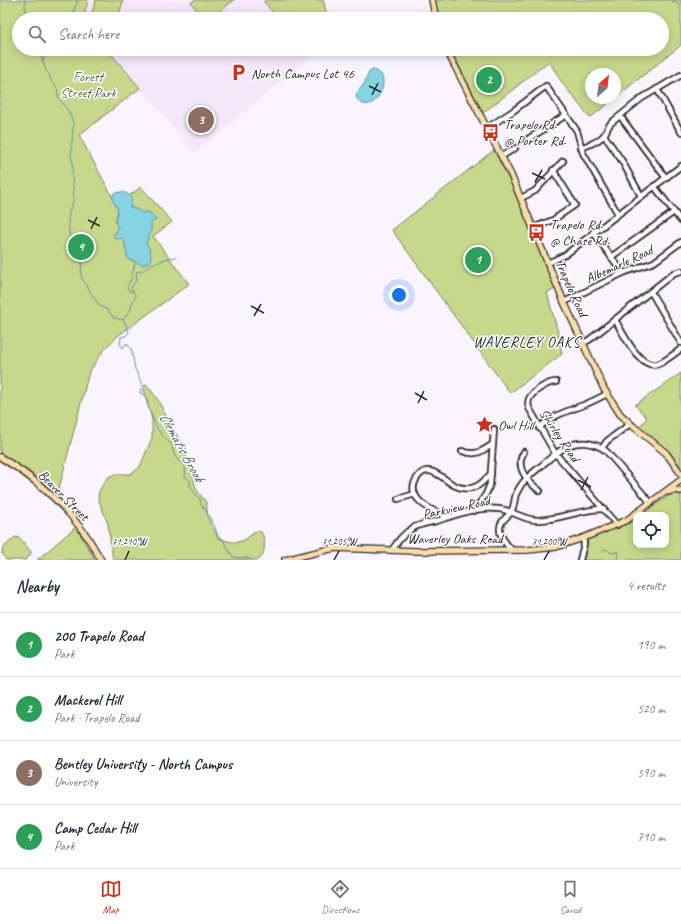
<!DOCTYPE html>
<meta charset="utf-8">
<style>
:root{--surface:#fff;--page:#f2f2f3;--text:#1f2937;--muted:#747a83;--line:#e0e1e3;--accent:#c8321e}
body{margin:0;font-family:Caveat,sans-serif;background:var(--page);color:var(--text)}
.controls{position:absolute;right:12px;bottom:12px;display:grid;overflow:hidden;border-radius:8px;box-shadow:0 2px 10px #0003}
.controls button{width:36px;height:36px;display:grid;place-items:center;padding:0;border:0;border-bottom:1px solid var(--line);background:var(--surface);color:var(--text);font:20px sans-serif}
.compass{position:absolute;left:585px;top:68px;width:36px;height:36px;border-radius:50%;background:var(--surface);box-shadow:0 2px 10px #0003;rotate:28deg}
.you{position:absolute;left:399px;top:295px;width:14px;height:14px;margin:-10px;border:3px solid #fff;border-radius:50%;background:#1a73e8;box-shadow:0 0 0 6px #1a73e833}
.badge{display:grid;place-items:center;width:26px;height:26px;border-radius:50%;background:var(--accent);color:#fff;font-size:13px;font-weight:700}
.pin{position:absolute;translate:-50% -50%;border:2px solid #fff;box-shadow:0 1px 4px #0006}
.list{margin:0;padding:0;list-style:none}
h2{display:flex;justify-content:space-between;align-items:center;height:52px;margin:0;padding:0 16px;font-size:17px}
h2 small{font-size:13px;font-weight:400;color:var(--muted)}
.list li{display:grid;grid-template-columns:26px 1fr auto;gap:12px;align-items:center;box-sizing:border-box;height:64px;padding:0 16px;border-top:1px solid var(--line)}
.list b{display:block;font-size:15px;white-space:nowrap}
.list p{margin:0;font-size:13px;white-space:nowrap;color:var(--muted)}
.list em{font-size:13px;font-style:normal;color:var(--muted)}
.icon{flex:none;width:22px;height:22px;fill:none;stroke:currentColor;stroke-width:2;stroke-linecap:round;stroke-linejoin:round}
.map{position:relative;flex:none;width:681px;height:560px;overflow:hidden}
.search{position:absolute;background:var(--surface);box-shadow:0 2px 10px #0003;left:12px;right:12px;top:12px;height:44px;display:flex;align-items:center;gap:10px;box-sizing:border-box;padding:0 14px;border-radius:22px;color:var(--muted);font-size:15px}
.sheet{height:308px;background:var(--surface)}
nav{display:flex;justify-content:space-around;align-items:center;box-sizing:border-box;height:56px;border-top:1px solid var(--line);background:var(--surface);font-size:11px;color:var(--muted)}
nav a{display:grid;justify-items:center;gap:2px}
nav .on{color:var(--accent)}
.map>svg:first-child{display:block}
.built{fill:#f5e6fa}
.green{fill:#c7d88c;stroke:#79825c}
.water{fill:#86d3e4;stroke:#62909a}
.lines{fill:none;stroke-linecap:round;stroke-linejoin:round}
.stream{stroke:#62909a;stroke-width:1}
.minor-casing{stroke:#2b2b2b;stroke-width:8}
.major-casing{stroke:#2b2b2b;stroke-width:8}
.minor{stroke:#fff;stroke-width:4.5}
.major{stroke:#fbdcab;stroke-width:5.5}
.ticks{fill:none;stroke:#2b2b2b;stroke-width:1.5}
.labels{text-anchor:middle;stroke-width:3;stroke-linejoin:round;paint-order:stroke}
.poi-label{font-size:14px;fill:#2b2b2b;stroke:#fff;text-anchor:start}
.park-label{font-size:14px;fill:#5a5f48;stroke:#fff}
.street-label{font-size:14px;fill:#2b2b2b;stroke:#fff}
.neighbourhood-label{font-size:15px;letter-spacing:1px;fill:#2b2b2b;stroke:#fff}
.water-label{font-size:15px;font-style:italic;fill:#465d62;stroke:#fff}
.ticks-label{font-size:10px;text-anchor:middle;fill:#2b2b2b;stroke:#fff;stroke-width:3;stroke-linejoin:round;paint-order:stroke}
</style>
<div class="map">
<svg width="681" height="560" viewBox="0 0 681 560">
<rect width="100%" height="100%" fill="#faf4fd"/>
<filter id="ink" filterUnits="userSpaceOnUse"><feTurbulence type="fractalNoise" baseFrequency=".025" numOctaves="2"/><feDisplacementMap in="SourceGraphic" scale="8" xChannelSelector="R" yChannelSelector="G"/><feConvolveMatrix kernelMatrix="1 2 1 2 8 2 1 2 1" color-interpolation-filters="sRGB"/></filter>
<g filter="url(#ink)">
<!-- built -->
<g class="built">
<polygon points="88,0 265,0 264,2 292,14 296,19 83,19"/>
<polygon points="107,49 320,49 195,153"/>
</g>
<!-- green -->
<g class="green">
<polygon points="0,0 88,0 83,19 19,19 19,49 107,49 140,88 79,135 117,205 141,187 172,222 153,236 189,284 119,335 106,347 89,372 57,496 28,471 0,453"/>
<polygon points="96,0 123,0 118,19 90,19"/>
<polygon points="194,0 234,0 210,19 204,19 191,3"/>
<polygon points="265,0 323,0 328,19 296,19 292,14 278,17 264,2"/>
<polygon points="435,0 681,0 681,45 615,98 615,74 591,74 591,98 615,98 590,118 563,84 549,61 483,113 450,49 662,49 662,19 439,19"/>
<polygon points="494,150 510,181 555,289 547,293 559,336 562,354 510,393 392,230"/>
<polygon points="681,373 681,468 669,451 639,427 647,418 635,405"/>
<path d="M145,385l3,1 8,11 26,48 11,30 2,10 3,7 8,10 2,16 10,20c17,6 24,7 37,-7l6,1c5,7 5,24 -3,28h-145l-5,-36 -10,-26 1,-7 9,-14 8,-3h14l9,-6 3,-6 10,-24v-18l-8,-31z"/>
<polygon points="675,493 681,493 681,560 583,560 588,539 636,519 636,545 666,545 666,515 642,515 669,495"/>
<polygon points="76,527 95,560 37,560"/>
<polygon points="15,537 20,538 31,552 30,555 25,560 6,560 2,553 3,548"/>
</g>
<!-- water -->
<g class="water">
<path d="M372,70c25,1 2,51 -15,29l-1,-5 8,-10 5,-12z"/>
<path d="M121,192c5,0 9,3 11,8l-2,6 1,2h3l9,5 4,-2 8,6 1,3 -5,2v10l-5,11c5,7 9,17 -2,22l-16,-6 -4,-19 -2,-2 -5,1 -4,-3 5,-7 -3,-8c0,-2 2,-4 2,-6 3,-10 -8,-12 -3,-22z"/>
</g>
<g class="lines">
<!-- stream -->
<g class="stream">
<polyline points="25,0 26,19"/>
<polyline points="671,0 681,6"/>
<polyline points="70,19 78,0"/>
<polyline points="35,49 42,59 46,71 49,74 51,81 57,88 59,98 69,112 74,125 73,129 71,155 73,164 72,173"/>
<polyline points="43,61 49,49"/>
<path d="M72,176l2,23 -5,13 -1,8 2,20 6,13 6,7 -1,16 3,6 4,5 4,8 8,11 8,4 1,3 4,3v2h4l3,2 3,-1 6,13 -3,4 -5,1 -1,7 3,4 3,-5 5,5 4,21 7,15 -2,9 5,3c3,11 7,21 12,32 3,7 11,11 14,16 2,4 2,10 5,14 6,8 11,5 9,18l5,5v4l6,10 4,3 1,7 4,4 10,18 2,7 3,4 3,1 2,5 8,13c7,2 12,-1 19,3"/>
<polyline points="133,292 129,291 127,287 131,279 135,263"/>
<path d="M123,319c11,-10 6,-12 13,-23l-5,-8 6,-9 -1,-7 3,-1 2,1 10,-8 6,-1 8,-4 11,-2"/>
<polyline points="603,549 608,550 611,553 618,552 617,560"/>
</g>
<defs>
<g id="minor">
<polyline points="657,89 681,132"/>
<polyline points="620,116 666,178"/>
<polyline points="487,128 513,111 546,86 577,131 583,153 618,214"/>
<polyline points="604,135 622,161 641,196"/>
<polyline points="525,141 566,115"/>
<path d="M581,148c7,-3 18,-6 23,-13 3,-4 3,-8 7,-12l31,-25 39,-23"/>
<polyline points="502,156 515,148"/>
<polyline points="654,186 681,221"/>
<polyline points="521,198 535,191 563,161"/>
<polyline points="533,228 553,220 575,205 553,170"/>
<polyline points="593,232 623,273"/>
<polyline points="611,257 674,212"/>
<polyline points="548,263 565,255 681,166"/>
<polyline points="651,292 681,343"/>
<polyline points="564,302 623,273 654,262 681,242"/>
<path d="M615,320c8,12 24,50 43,44 8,-3 16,-10 23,-15"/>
<polyline points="583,343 589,340 674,273 681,271"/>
<path d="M556,382c-8,0 -23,9 -27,17 -1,3 -1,6 0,9l26,45 62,72"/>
<path d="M539,428c12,-12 24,-15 39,-21 10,-3 19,-8 29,-13"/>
<polyline points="602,448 607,452 651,503"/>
<path d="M462,451c14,5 19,1 31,-7"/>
<path d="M524,452c-10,15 4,30 16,39"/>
<polyline points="398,499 415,494"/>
<polyline points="474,511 486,494 490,484 494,429"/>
<path d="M449,517c-15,-5 -46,-18 -32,-39 12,-18 28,4 39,8 7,3 15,3 21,0 6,-3 9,-8 14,-12"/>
<path d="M392,550c5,-8 12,-17 21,-22 7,-4 15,-5 23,-7 20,-6 42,-15 63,-12 13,1 24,11 38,11 23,0 43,-11 66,-11"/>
<path d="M512,550c-5,-5 -12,-12 -12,-20 -1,-10 9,-13 12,-20 3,-6 2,-13 5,-18 5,-11 14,-18 23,-25 19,-17 35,-33 62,-19l5,-7 23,-17"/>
<polyline points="580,560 584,544 583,538"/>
</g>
<g id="major">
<polyline points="432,0 436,19"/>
<polyline points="446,49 511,175 564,302 604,389 620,414 634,427 666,453 681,474"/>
<path d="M0,457c32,19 61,44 83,74 7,9 12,19 18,29"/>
<polyline points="668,492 674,490 681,491"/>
<polyline points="285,560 334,548 416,551 527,550 556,547 583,538 627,520 681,480"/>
</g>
</defs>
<!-- minor casing -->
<use href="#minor" class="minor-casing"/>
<!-- major casing -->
<use href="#major" class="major-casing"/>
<!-- minor -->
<use href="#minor" class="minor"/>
<!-- major -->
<use href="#major" class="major"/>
</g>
</g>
<!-- ticks -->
<path class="ticks" d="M369,86l12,6M372,95l6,-12M532,173l13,6M535,182l7,-12M88,220l12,6M91,229l6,-12M251,306l13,7M254,316l7,-12M415,393l12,7M418,403l6,-12M578,480l13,7M581,490l7,-13M125,560l4,-9M334,560l5,-9M544,560l5,-9"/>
<!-- icons -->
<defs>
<symbol id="parking-bare" viewBox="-9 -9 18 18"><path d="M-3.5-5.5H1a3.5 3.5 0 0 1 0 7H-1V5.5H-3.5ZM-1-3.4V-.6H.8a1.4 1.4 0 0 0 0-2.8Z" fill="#c8321e" stroke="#fff" stroke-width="2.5" paint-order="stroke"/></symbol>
<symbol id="bus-bare" viewBox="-9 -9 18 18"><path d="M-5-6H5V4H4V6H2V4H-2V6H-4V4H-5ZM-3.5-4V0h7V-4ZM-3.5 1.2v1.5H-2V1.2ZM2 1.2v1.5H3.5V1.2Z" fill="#c8321e" stroke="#fff" stroke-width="2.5" paint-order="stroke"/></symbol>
<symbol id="sight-bare" viewBox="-9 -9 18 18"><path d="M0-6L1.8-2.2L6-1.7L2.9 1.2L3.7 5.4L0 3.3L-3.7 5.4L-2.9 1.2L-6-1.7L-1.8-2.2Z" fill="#c8321e" stroke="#fff" stroke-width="2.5" paint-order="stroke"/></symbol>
</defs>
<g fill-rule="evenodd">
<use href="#parking-bare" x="226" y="60" width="25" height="25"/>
<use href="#bus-bare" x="478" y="120" width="25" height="25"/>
<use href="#bus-bare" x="524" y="220" width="25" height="25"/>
<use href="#sight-bare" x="472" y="412" width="25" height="25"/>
</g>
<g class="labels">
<!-- poi labels -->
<g class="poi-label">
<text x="251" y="78">North Campus Lot 46</text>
<text x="504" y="129">Trapelo Rd.<tspan x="504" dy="16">@ Porter Rd.</tspan></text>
<text x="550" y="229">Trapelo Rd.<tspan x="550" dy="16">@ Chase Rd.</tspan></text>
<text x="498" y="430">Owl Hill</text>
</g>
<!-- park labels -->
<g class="park-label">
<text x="88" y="81">Forest<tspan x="88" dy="16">Street Park</tspan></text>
</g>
<!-- street labels -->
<g class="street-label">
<text transform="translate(619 264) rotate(-25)" y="5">Albemarle Road</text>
<text transform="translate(572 288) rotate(66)" y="5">Trapelo Road</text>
<text transform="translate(560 435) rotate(56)" y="5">Shirley Road</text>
<text transform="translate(64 495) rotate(45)" y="5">Beaver Street</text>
<text transform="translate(456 507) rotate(-12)" y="5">Parkview Road</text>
<text x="455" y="543">Waverley Oaks Road</text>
</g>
<!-- neighbourhood labels -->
<g class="neighbourhood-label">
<text x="527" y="347">WAVERLEY OAKS</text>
</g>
<!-- water labels -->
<g class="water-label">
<text transform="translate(182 447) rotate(61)" y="5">Clematis Brook</text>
</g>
</g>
<g class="ticks-label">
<text x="129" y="545">71.210°W</text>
<text x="339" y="545">71.205°W</text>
<text x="549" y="545">71.200°W</text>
</g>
</svg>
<div class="controls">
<button><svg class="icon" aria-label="locate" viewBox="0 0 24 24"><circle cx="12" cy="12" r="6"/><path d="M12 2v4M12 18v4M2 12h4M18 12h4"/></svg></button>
</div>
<svg class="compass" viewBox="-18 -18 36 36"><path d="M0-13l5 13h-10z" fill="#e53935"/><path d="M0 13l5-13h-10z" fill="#747a83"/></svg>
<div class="you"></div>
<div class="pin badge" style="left:478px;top:260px;background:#2e9e5b">1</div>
<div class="pin badge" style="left:489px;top:80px;background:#2e9e5b">2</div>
<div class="pin badge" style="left:201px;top:120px;background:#8d6e63">3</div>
<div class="pin badge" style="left:81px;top:247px;background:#2e9e5b">4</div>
<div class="search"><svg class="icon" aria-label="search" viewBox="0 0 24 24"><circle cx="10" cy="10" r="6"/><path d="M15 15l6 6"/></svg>Search here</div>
</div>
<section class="sheet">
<h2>Nearby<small>4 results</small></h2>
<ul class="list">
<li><span class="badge" style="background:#2e9e5b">1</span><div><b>200 Trapelo Road</b><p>Park</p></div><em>190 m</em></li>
<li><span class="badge" style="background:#2e9e5b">2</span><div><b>Mackerel Hill</b><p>Park · Trapelo Road</p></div><em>520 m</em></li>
<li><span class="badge" style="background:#8d6e63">3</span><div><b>Bentley University - North Campus</b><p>University</p></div><em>590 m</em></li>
<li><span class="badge" style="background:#2e9e5b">4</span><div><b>Camp Cedar Hill</b><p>Park</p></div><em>710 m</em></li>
</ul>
</section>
<nav>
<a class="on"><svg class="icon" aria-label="map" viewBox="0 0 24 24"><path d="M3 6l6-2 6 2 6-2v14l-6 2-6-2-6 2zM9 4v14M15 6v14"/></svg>Map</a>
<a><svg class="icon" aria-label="directions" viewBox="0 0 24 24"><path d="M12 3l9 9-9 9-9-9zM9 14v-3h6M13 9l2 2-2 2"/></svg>Directions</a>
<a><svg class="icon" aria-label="saved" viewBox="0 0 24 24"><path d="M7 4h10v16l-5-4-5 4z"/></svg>Saved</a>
</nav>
